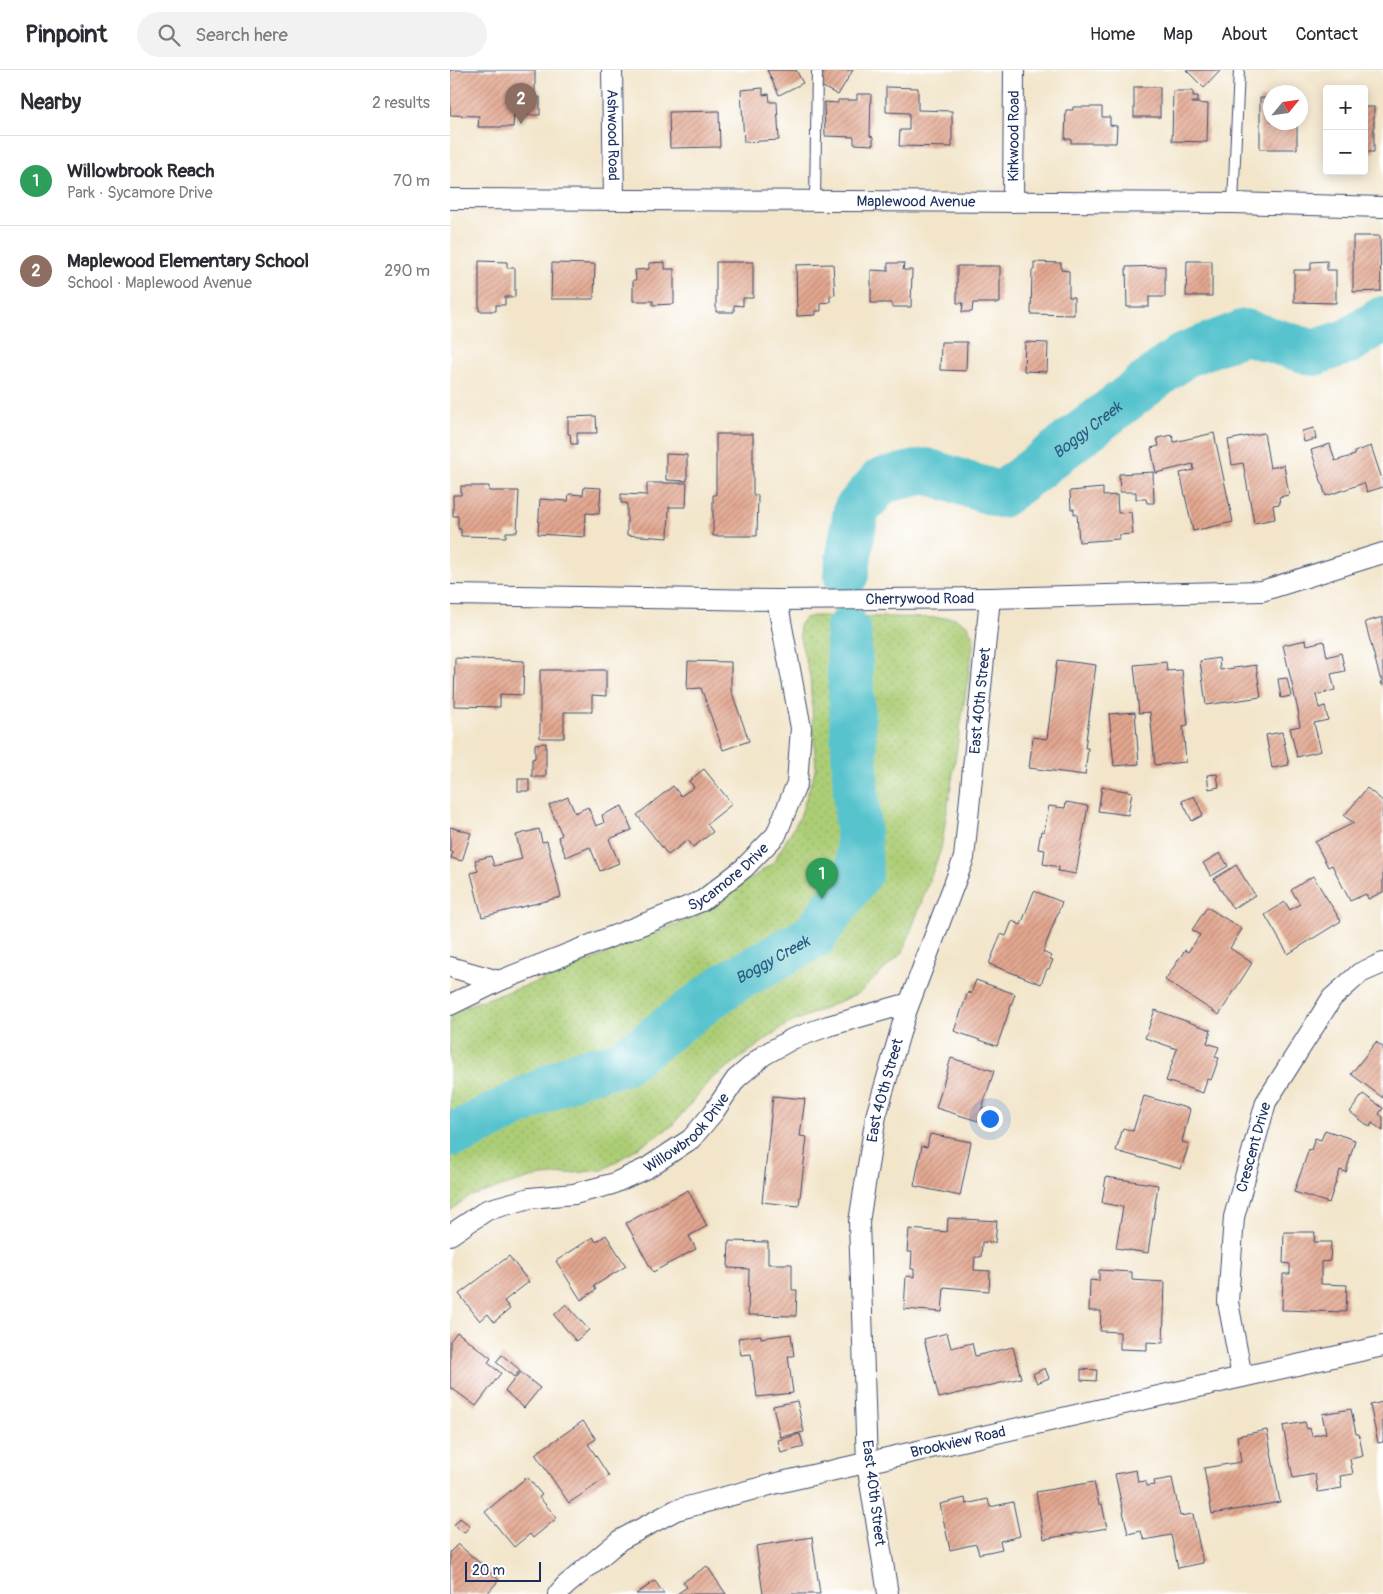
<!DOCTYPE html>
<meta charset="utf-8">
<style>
:root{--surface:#fff;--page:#f2f2f3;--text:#2b2b33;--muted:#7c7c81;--line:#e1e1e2;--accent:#b5179e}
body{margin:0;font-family:Pangolin,sans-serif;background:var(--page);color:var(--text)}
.controls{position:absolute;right:15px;top:15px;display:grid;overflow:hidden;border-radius:5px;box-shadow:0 2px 12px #0003}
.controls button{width:45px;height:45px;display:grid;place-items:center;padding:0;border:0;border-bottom:1px solid var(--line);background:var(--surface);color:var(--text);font:25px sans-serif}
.compass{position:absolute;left:813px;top:15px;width:45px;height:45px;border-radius:50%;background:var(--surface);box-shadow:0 2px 12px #0003;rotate:61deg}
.scale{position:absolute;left:15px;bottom:12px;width:76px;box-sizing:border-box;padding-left:5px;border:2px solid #1b2f5e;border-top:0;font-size:14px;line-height:18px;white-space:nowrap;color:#1b2f5e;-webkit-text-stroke:4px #fff;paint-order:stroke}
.you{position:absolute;left:539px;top:1048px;width:18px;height:18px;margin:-12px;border:4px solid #fff;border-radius:50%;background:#1a73e8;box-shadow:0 0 0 8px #1a73e833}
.badge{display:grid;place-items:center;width:32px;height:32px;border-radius:50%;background:var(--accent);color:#fff;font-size:16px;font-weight:700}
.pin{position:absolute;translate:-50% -41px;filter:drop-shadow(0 1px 2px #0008)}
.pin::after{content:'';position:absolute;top:26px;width:18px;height:15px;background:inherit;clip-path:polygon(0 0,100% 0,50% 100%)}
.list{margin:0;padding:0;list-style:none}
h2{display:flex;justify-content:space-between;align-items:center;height:65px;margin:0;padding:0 20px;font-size:21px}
h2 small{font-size:16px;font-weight:400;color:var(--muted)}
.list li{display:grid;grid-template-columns:32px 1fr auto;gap:15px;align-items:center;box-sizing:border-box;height:90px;padding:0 20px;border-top:1px solid var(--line)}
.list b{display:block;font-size:19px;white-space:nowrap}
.list p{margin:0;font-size:16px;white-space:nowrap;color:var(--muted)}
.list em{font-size:16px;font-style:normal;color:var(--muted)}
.icon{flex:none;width:28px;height:28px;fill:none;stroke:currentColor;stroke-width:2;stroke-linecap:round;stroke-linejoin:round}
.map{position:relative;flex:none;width:933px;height:1524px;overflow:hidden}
header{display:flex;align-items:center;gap:30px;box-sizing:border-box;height:70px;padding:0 25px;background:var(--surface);border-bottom:1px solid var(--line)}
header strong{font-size:24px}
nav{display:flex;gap:28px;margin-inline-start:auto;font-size:18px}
.search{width:350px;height:45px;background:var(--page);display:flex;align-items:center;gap:12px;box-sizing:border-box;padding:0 18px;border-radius:28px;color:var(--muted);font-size:19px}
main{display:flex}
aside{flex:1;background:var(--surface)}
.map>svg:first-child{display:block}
.park{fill:url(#park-dots);stroke:#647e6a}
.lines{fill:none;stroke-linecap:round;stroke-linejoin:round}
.river{stroke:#56c3cd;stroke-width:46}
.building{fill:url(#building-hatch)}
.service-casing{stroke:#3b4a6e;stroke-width:12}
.minor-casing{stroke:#3b4a6e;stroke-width:22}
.service{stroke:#fff;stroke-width:10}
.minor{stroke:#fff;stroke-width:20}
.labels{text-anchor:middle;stroke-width:5;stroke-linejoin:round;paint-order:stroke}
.street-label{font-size:15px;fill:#1b2f5e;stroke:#fff}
.water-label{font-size:16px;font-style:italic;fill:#2d5b7f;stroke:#fff}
</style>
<header>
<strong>Pinpoint</strong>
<div class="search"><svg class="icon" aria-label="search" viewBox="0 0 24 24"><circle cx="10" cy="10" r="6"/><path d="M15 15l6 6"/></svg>Search here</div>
<nav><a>Home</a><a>Map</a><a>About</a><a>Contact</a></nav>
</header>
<main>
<aside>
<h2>Nearby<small>2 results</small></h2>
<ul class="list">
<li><span class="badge" style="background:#2e9e5b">1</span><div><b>Willowbrook Reach</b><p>Park · Sycamore Drive</p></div><em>70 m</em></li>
<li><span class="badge" style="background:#8d6e63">2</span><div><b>Maplewood Elementary School</b><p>School · Maplewood Avenue</p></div><em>290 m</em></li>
</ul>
</aside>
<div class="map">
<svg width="933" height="1524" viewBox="0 0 933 1524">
<defs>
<pattern id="park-dots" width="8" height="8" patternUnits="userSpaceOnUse" patternTransform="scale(1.25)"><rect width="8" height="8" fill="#accd75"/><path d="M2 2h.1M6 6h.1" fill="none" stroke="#93b068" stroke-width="1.8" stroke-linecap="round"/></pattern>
<pattern id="building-hatch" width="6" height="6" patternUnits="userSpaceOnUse" patternTransform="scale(1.25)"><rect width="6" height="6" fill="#e3a78f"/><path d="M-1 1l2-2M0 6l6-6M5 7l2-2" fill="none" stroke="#b78878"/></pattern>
</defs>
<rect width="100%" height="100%" fill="#fff"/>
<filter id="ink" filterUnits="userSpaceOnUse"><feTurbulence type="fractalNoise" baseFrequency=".02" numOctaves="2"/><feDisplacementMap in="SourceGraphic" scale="10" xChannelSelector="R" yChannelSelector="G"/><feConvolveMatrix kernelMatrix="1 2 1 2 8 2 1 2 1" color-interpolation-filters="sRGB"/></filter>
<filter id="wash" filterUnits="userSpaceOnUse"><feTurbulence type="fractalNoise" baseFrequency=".0096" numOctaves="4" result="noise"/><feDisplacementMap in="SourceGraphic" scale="20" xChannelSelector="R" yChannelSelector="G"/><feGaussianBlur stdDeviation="1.12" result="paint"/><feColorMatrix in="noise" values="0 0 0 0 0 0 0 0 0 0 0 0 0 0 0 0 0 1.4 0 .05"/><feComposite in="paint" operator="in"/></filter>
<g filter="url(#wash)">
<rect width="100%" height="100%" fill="#f2e5ca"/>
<!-- park -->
<polygon class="park" points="364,546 505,548 518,556 524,570 491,779 453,882 409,923 336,955 260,1010 222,1056 153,1100 84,1107 18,1127 0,1141 0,944 13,937 99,908 248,845 323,793 350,747 366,698 360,606 350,569 349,555 355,548"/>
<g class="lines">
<!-- river -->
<g class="river">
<path id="s1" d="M396,504l10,-64 25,-29 45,-10 75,24 183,-140 61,-23 69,21 35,-12 34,-22"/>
<path id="s2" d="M0,1064l13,-3 116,-58 43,-10 107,-80 85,-47 46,-64 -12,-242"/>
</g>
</g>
<g id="blocks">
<!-- building -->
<g class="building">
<polygon points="0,0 85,0 85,28 90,27 90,45 64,45 63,57 28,57 29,46 0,45"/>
<polygon points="317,0 346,0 353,13 329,25"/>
<polygon points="375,0 403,0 388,25 367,14"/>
<polygon points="736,0 769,0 770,1 754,18"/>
<polygon points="436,17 468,18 468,40 502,41 502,77 449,76 450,60 459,60 459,43 436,42"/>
<rect x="684" y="17" width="26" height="30"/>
<polygon points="313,18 313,25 319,24 320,32 327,32 329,70 294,72 291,20"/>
<polygon points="723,21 743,21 743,26 748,26 748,32 742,32 742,33 758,34 757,72 722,71"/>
<polygon points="407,24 421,24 420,66 423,67 423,75 404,74 404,67 375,66 374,32 388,33 388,30 407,30"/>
<polygon points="810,28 821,28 821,52 847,52 847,79 810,79"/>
<rect x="875" y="34" width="2" height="23"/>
<polygon points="623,37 652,37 652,47 660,47 660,55 667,56 666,73 621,73 621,69 615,69 616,40 623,40"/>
<rect x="914" y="37" width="10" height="45"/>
<polygon points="269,41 270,77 220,78 219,42"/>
<polygon points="903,166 930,166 931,221 903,222"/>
<polygon points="29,191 57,192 57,198 65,198 65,227 55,227 55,235 46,235 46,241 29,241"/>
<polygon points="737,191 762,191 762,226 736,226"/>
<polygon points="877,191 877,200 886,200 886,233 844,232 844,200 861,200 861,192"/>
<polygon points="215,192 215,199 224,199 224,234 203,235 203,231 183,231 183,210 186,210 185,200 199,199 199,193"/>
<polygon points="266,192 303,192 303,228 293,228 293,236 284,235 284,242 266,242"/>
<polygon points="584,192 611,193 611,200 619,201 619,227 624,227 624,245 581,244 582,200 584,200"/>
<polygon points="102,193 145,194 144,229 101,229"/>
<polygon points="438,193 454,193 453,200 462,200 461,237 442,237 442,233 421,233 421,200 438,201"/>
<polygon points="383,194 385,225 380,226 380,232 371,233 371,241 366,241 366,245 347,246 346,195"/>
<polygon points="507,196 550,196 550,233 523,233 522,242 512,242 513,233 507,233"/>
<polygon points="715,196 715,227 699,227 699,237 677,237 676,197"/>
<polygon points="491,272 517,272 516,301 490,300"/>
<polygon points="575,272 598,273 597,302 574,301"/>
<polygon points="146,346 147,363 127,363 127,374 121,374 120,364 118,364 118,347"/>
<polygon points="864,358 866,369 854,372 852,361"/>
<polygon points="764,363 783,452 743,461 730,403 744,400 743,394 706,403 701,378 709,376 707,368 722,365 724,372"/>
<polygon points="814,363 820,398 834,395 839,425 829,427 830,434 823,435 825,449 804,453 793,393 782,395 778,370"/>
<polygon points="266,364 303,364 303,425 308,425 307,466 263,466 263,425 266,425"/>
<polygon points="880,374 885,391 905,385 904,382 921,376 933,412 933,417 917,422 914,413 876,426 861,380"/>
<polygon points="216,384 237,385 237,411 216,410"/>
<polygon points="703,402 704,433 697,433 696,429 686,429 686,422 670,422 669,404"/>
<polygon points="197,413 237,413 236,437 219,437 218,468 177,465 177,433 171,433 171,424 197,425"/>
<polygon points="11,416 39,416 39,421 69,421 67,462 56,462 56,467 11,466 11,459 8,459 8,446 3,446 3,425 11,425"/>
<polygon points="134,417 151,418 149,444 136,443 135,467 88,464 90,429 118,431 119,424 133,425"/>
<polygon points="653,418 653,426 667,425 668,443 681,442 683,464 669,465 669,469 629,472 627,444 624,444 624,439 621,439 620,421"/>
<polygon points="933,547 933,615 932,615 915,552"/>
<polygon points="856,570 857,575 874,571 877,587 891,583 895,601 881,604 885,620 866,625 869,638 875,636 878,650 864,653 871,681 847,687 840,658 850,656 848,646 849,645 833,575"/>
<polygon points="5,588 74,591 73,625 50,624 50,637 4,636"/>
<polygon points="769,588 770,600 806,595 811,627 756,635 750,591"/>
<polygon points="607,590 646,595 635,678 638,678 635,705 579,698 583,667 597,669"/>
<polygon points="238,591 281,592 281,620 299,671 273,680 251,618 237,619"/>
<polygon points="716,592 717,601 732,600 738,655 733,656 736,692 705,695 700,642 689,643 684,595"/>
<polygon points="90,600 156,600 156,626 142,625 142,642 114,642 114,668 90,668"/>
<polygon points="837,608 841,626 831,628 828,609"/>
<polygon points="685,642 689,694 664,696 659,644"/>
<polygon points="832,662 839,695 822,698 816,665"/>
<polygon points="96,673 96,707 82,707 82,689 85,688 85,674"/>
<polygon points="254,699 282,734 257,754 263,762 243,777 238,770 218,785 187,745 223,716 231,726 244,717 239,711"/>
<polygon points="767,704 769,717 759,719 757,705"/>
<rect x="68" y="709" width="11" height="12"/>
<polygon points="652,717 682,722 678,745 648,741"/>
<polygon points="917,718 933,731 932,753 933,755 933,822 918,829 916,824 900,831 882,795 878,797 865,772 904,753 894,746"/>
<polygon points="744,726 753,745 742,751 732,731"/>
<polygon points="118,727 125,743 138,737 146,756 154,753 152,745 172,736 182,760 159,769 169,793 150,801 140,777 116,787 108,767 112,765 99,735"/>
<polygon points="616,732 638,736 626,804 608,801 609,797 593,794 595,780 588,779 591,761 594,762 599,736 615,738"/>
<polygon points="0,757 21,763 12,791 1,788 3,782 0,781"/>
<polygon points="89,759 92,772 97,771 111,827 32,847 21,803 28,801 25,790 41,786 44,796 72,789 66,765"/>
<polygon points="770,783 778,796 761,806 753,793"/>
<polygon points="786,795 805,825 783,839 764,809"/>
<polygon points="863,806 891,851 838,884 815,845 835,832 840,840 850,834 841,820"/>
<polygon points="584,821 612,832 593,882 601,886 600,889 603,890 599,899 597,899 591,914 539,894 551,864 556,866 562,851 571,855"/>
<polygon points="757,837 792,859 780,878 802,893 769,945 715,910 735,880 738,882 750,865 742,860"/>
<polygon points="526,910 565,924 547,976 504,961 518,922 521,924"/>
<polygon points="705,940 761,960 757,973 769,977 765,987 769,988 761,1010 757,1009 753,1023 716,1011 727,979 695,968"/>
<polygon points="926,972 933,977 933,1028 901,1004"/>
<polygon points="501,988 544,1001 528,1051 486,1038"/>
<polygon points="913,1024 933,1038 929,1044 933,1047 933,1061 922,1053 920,1057 900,1042"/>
<polygon points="323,1026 355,1029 350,1066 357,1067 349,1136 312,1132"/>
<polygon points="694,1026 740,1039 732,1072 739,1074 731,1099 666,1081 673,1058 683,1061"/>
<polygon points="875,1060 905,1070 896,1102 890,1100 879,1133 844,1122 859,1079 861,1080 865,1068 871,1070"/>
<polygon points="480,1064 521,1072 510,1126 464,1116 472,1076 477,1077"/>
<polygon points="656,1107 708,1115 698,1183 666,1178 673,1137 652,1133"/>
<polygon points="238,1120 257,1156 239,1166 246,1179 203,1202 176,1153"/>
<polygon points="498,1148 547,1151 545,1173 532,1172 531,1187 525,1187 524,1200 540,1201 539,1221 494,1217 492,1242 454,1239 456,1206 464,1207 464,1199 461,1199 462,1182 457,1182 459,1159 497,1162"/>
<polygon points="834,1162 865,1162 864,1172 881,1172 880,1191 871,1192 871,1214 897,1215 896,1242 832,1240 833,1204 840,1204 840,1194 833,1193"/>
<polygon points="156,1165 176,1196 144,1216 146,1220 131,1230 106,1191 143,1167 146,1172"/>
<polygon points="279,1171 318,1172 318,1194 342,1194 342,1220 347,1220 346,1246 298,1245 299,1199 278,1198"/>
<polygon points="59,1186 79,1212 54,1231 60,1239 44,1252 38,1244 30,1251 9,1224"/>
<polygon points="649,1200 682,1202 682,1210 715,1212 713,1273 697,1272 697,1280 670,1279 670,1262 650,1261 651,1241 639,1241 640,1210 649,1211"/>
<polygon points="116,1234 139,1260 126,1271 104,1245"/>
<polygon points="7,1262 41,1288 38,1293 51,1303 26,1336 0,1317 0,1271"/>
<polygon points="497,1263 501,1278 522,1273 525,1286 563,1277 571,1308 489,1328 474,1269"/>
<polygon points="341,1264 344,1286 338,1286 343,1323 307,1327 301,1284 291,1285 288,1268 311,1265 311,1268"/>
<polygon points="52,1285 70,1300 64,1307 46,1292"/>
<polygon points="595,1298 599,1308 587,1313 583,1304"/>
<polygon points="631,1299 647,1300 646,1311 631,1310"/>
<polygon points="70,1302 90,1318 74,1338 55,1321"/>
<polygon points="347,1331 354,1362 330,1367 323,1336"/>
<polygon points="933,1332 933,1372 928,1373 920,1335"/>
<polygon points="901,1339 906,1364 909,1364 913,1386 900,1389 903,1404 890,1406 892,1418 868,1422 865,1404 843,1408 833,1356 855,1352 857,1359 860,1358 862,1366 876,1363 872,1344"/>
<polygon points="133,1351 146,1369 138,1374 159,1406 119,1433 85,1384"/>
<polygon points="817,1360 830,1432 762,1444 754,1398 791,1392 787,1366"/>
<polygon points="350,1364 354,1377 331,1383 328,1370"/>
<polygon points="686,1400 688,1412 696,1411 697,1416 705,1415 704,1411 722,1408 730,1446 743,1444 753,1493 728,1498 721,1465 694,1470 691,1461 678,1464 665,1404"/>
<polygon points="77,1407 92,1425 89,1427 107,1448 83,1468 80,1464 64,1477 35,1442"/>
<polygon points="644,1412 649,1434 652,1434 657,1458 594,1469 586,1422"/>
<polygon points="515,1428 516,1434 538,1429 540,1437 563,1432 570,1466 550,1471 552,1479 529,1484 526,1474 500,1480 490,1434"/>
<polygon points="10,1448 20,1456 14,1463 4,1455"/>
<polygon points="362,1467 370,1524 313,1524 306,1476"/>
<polygon points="8,1474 49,1510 37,1524 0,1524 0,1482"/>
<polygon points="257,1496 276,1524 227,1524 237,1517 233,1512"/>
<polygon points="205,1511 214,1524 186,1524"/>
</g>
</g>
</g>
<g filter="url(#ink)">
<use href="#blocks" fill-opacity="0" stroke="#3b4a6e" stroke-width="1"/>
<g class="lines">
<defs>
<g id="service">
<polyline points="365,130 367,0"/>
<polyline points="783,133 789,0"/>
</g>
<g id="minor">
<path id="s3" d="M162,0l2,129"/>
<path id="s4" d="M0,129l783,4 150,4"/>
<path id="s5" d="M563,132l1,-132"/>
<path id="s6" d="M0,525l327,5 213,-2 272,-7 121,-38"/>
<polyline points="0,897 49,911"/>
<path id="s7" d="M0,935l49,-24 203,-80 42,-33 32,-33 21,-52 4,-55 -24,-128"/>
<path id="s8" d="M0,1165l37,-25 43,-12 44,-4 38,-10 35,-16 44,-29 22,-26 23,-34 28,-24 28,-16 36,-13 81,-23"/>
<path id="s9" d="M792,1307l-14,-75 6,-85 32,-115 66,-104 28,-25 23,-10"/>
<path id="s10" d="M108,1524l7,-8 55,-46 56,-30 97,-26 469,-107 141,-31"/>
<path id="s11" d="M438,1524l-21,-130 -8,-242 17,-106 30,-104 58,-154 26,-260"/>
</g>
</defs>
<!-- service casing -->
<use href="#service" class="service-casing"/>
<!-- minor casing -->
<use href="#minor" class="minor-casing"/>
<!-- service -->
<use href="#service" class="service"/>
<!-- minor -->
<use href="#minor" class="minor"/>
</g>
</g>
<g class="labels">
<!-- street labels -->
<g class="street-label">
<text dy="5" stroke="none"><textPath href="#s3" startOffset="65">Ashwood Road</textPath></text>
<text dy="5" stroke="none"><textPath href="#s5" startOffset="66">Kirkwood Road</textPath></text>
<text dy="5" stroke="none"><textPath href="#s4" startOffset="466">Maplewood Avenue</textPath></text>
<text dy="5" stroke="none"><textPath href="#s6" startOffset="470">Cherrywood Road</textPath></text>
<text dy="5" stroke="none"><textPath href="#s11" startOffset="912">East 40th Street</textPath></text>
<text dy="5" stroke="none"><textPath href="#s7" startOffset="308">Sycamore Drive</textPath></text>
<text dy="5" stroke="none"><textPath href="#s11" startOffset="508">East 40th Street</textPath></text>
<text dy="5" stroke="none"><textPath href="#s8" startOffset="265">Willowbrook Drive</textPath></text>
<text dy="5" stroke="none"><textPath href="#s9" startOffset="234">Crescent Drive</textPath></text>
<text dy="5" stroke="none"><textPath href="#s10" startOffset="436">Brookview Road</textPath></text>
<text transform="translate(424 1423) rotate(83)" y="5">East 40th Street</text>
</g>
<!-- water labels -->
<g class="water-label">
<text dy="6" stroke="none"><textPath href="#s1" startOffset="336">Boggy Creek</textPath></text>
<text dy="6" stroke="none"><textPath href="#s2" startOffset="370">Boggy Creek</textPath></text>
</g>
</g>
</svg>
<div class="controls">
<button>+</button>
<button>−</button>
</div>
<svg class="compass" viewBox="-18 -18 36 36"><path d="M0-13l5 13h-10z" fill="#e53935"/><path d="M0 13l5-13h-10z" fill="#7c7c81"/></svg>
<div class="scale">20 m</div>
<div class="you"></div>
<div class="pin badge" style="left:372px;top:829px;background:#2e9e5b">1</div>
<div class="pin badge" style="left:71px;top:54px;background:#8d6e63">2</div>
</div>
</main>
